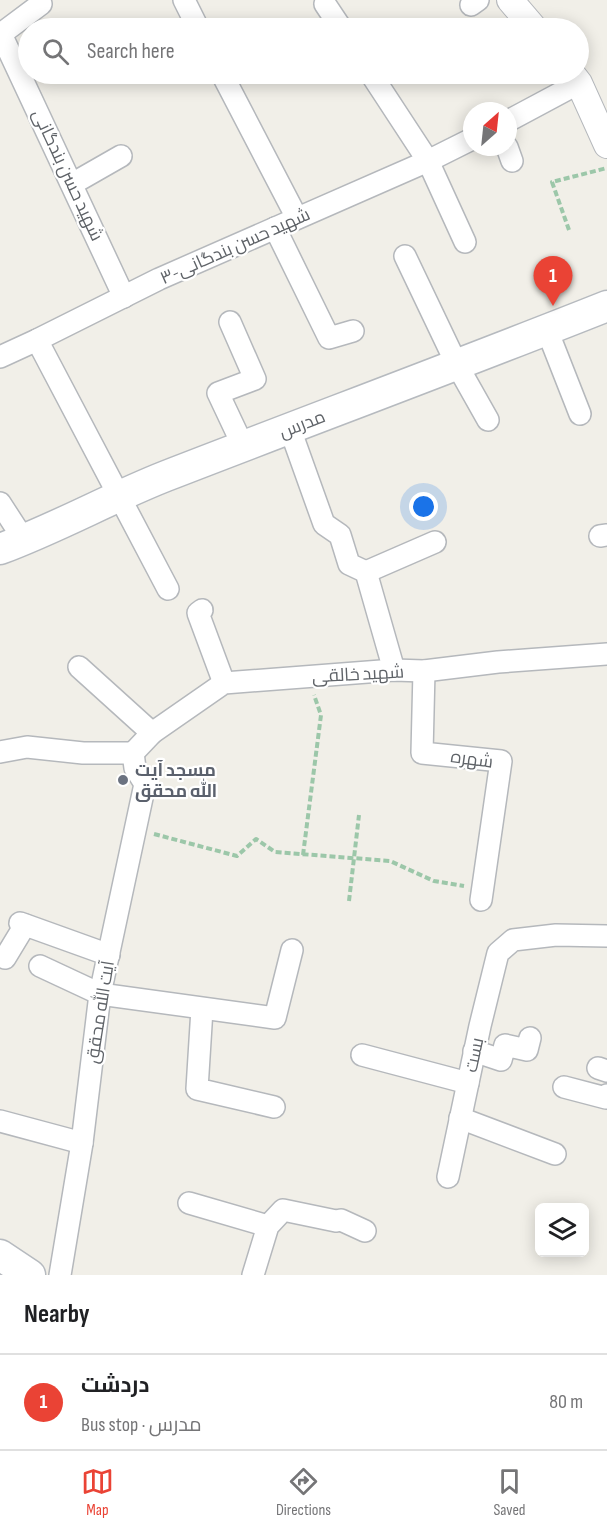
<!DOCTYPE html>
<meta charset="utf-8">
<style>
:root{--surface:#fff;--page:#f2f2f2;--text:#202124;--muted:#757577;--line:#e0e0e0;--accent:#ea4335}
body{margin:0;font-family:"Sofia Sans Condensed",Cairo,sans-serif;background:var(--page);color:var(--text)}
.controls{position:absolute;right:18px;bottom:18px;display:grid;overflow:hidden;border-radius:9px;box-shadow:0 3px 15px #0003}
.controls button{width:54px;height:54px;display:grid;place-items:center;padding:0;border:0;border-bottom:2px solid var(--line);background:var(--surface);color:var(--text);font:30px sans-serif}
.compass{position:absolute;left:463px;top:102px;width:54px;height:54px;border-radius:50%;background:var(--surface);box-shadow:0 3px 15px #0003;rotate:27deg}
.you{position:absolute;left:424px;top:507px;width:21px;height:21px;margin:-15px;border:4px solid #fff;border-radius:50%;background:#1a73e8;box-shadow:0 0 0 9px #1a73e833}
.badge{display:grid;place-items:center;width:39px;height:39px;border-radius:50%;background:var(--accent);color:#fff;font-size:20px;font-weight:700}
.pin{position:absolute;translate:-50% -50px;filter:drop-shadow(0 2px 3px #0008)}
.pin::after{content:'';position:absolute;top:32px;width:21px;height:18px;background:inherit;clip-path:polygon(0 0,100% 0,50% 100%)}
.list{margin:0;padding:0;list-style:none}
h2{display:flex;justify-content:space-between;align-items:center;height:78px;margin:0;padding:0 24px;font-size:26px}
h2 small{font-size:20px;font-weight:400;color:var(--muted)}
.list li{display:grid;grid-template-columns:39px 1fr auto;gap:18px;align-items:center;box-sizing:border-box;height:96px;padding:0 24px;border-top:2px solid var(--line)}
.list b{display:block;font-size:22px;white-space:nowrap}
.list p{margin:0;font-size:20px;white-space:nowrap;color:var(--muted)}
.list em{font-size:20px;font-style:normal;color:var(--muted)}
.icon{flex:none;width:33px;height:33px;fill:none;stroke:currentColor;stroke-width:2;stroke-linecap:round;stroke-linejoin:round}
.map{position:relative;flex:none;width:607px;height:1275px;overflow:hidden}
.search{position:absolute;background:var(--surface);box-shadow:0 3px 15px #0003;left:18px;right:18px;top:18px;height:66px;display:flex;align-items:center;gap:15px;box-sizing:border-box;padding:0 21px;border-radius:33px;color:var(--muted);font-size:22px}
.sheet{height:174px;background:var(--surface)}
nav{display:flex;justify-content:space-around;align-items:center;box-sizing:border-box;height:84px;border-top:2px solid var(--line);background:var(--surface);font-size:16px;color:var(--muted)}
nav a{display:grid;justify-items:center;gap:3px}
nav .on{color:var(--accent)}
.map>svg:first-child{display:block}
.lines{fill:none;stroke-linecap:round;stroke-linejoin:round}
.minor-casing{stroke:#b5b8bc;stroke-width:24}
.tertiary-casing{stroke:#b5b8bc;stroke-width:28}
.secondary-casing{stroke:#b6babf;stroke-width:33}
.path{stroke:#9cc7a9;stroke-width:4;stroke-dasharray:6 3;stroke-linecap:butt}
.minor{stroke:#fff;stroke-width:21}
.tertiary{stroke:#fff;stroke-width:26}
.secondary{stroke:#fff;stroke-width:30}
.worship-dot{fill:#6b7280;stroke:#fff;stroke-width:2}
.labels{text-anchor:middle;stroke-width:4.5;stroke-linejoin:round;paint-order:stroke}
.street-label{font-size:18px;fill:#5f6368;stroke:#fff}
.worship-label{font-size:18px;font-weight:bold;fill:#5b616d;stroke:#fff;text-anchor:start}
</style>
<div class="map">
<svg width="607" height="1275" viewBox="0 0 607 1275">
<rect width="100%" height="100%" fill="#f1efe8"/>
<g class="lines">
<defs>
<g id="minor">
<polyline points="184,0 198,28"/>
<polyline points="41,4 1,34 124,297"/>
<polyline points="325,4 341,28"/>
<polyline points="471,5 478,0"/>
<polyline points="222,74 297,218"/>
<polyline points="371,74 428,161 465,242"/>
<polyline points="508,121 579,83"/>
<polyline points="507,147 512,161"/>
<polyline points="72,184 121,156"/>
<polyline points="275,228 329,338 353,331"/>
<polyline points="405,256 457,365 488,420"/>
<polyline points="230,322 255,379 218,393 243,446"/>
<polyline points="547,330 580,414"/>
<polyline points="37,340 168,589"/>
<polyline points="0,357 37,340 159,279 428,161 472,139"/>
<polyline points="290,429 324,524 340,535 349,564 366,572 394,670"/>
<polyline points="0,503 24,540"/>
<polyline points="600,536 607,535"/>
<polyline points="366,572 435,542"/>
<polyline points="202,610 198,613 224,683"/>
<polyline points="79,667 152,733"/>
<polyline points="424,671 422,753 501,761 481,900"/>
<polyline points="0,752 27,747 83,753 133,753"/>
<polyline points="133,753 152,733 224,683 394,670 424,671 498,662 607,654"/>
<polyline points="20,923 109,955"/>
<polyline points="5,958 25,925"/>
<polyline points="40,966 100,994 275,1018 292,950"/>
<polyline points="202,1009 197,1089 274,1107"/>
<polyline points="474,1051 501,1060 505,1045 527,1050 530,1038"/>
<polyline points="362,1055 468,1083"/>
<polyline points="598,1068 607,1071"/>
<polyline points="564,1087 606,1098 607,1095"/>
<polyline points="460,1118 555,1154"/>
<polyline points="0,1121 82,1143"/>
<polyline points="448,1177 480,1026 498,953 513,940 556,935 607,936"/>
<polyline points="189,1203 268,1226"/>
<polyline points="60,1275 82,1143 100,994 145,784 135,768 133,753"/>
<polyline points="253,1275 268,1226 283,1210 336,1221 341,1220 365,1231"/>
</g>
<g id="tertiary">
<polyline points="510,0 534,28"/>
<polyline points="572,74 579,83 607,145"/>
</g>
<g id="secondary">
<path d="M0,549c57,-21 110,-51 166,-73 147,-57 295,-112 441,-170"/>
<polyline points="0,1255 30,1275"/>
</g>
</defs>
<!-- minor casing -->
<use href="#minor" class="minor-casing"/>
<!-- tertiary casing -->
<use href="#tertiary" class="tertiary-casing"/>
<!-- secondary casing -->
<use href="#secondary" class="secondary-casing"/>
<!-- path -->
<g class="path">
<polyline points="569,230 552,182 607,168"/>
<polyline points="154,834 237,856 256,839 275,852 390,861 434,881 464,886"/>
<polyline points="303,855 321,715 314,695"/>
<polyline points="349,901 359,815"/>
</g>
<!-- minor -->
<use href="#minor" class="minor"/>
<!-- tertiary -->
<use href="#tertiary" class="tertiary"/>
<!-- secondary -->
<use href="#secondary" class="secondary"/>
</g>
<!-- markers -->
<circle class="worship-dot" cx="123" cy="780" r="6"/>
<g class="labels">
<!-- street labels -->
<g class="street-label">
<text transform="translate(68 175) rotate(65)" y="6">شهید حسن بندگانی</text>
<text transform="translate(235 246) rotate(-24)" y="6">۳-شهید حسن بندگانی</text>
<text transform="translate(302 424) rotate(-21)" y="6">مدرس</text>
<text transform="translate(358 674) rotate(-3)" y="6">شهید خالقی</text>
<text transform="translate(472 759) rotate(8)" y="6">شهره</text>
<text transform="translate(100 1012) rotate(-81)" y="6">آیت الله محقق</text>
<text transform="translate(474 1055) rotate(-78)" y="6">بست</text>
</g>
<!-- worship labels -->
<g class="worship-label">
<text x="135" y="776">مسجد آیت<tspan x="135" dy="21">الله محقق</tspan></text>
</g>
</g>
</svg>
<div class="controls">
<button><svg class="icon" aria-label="layers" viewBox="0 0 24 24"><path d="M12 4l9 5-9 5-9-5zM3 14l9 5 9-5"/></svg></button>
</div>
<svg class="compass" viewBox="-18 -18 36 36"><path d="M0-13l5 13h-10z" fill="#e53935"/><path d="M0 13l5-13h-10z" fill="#757577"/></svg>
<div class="you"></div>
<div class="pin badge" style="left:553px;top:306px">1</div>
<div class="search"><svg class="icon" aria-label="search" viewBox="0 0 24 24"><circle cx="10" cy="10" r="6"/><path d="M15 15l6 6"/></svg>Search here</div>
</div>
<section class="sheet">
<h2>Nearby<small></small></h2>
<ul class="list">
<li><span class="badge">1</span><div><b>دردشت</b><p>Bus stop · مدرس</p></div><em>80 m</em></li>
</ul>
</section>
<nav>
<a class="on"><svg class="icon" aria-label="map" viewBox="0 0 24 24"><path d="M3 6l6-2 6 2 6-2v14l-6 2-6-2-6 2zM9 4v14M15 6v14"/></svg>Map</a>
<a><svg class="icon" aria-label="directions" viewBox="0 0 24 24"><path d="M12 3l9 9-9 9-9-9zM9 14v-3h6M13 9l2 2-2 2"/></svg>Directions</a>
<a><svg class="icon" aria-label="saved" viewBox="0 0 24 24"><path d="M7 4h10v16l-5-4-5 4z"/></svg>Saved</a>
</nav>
